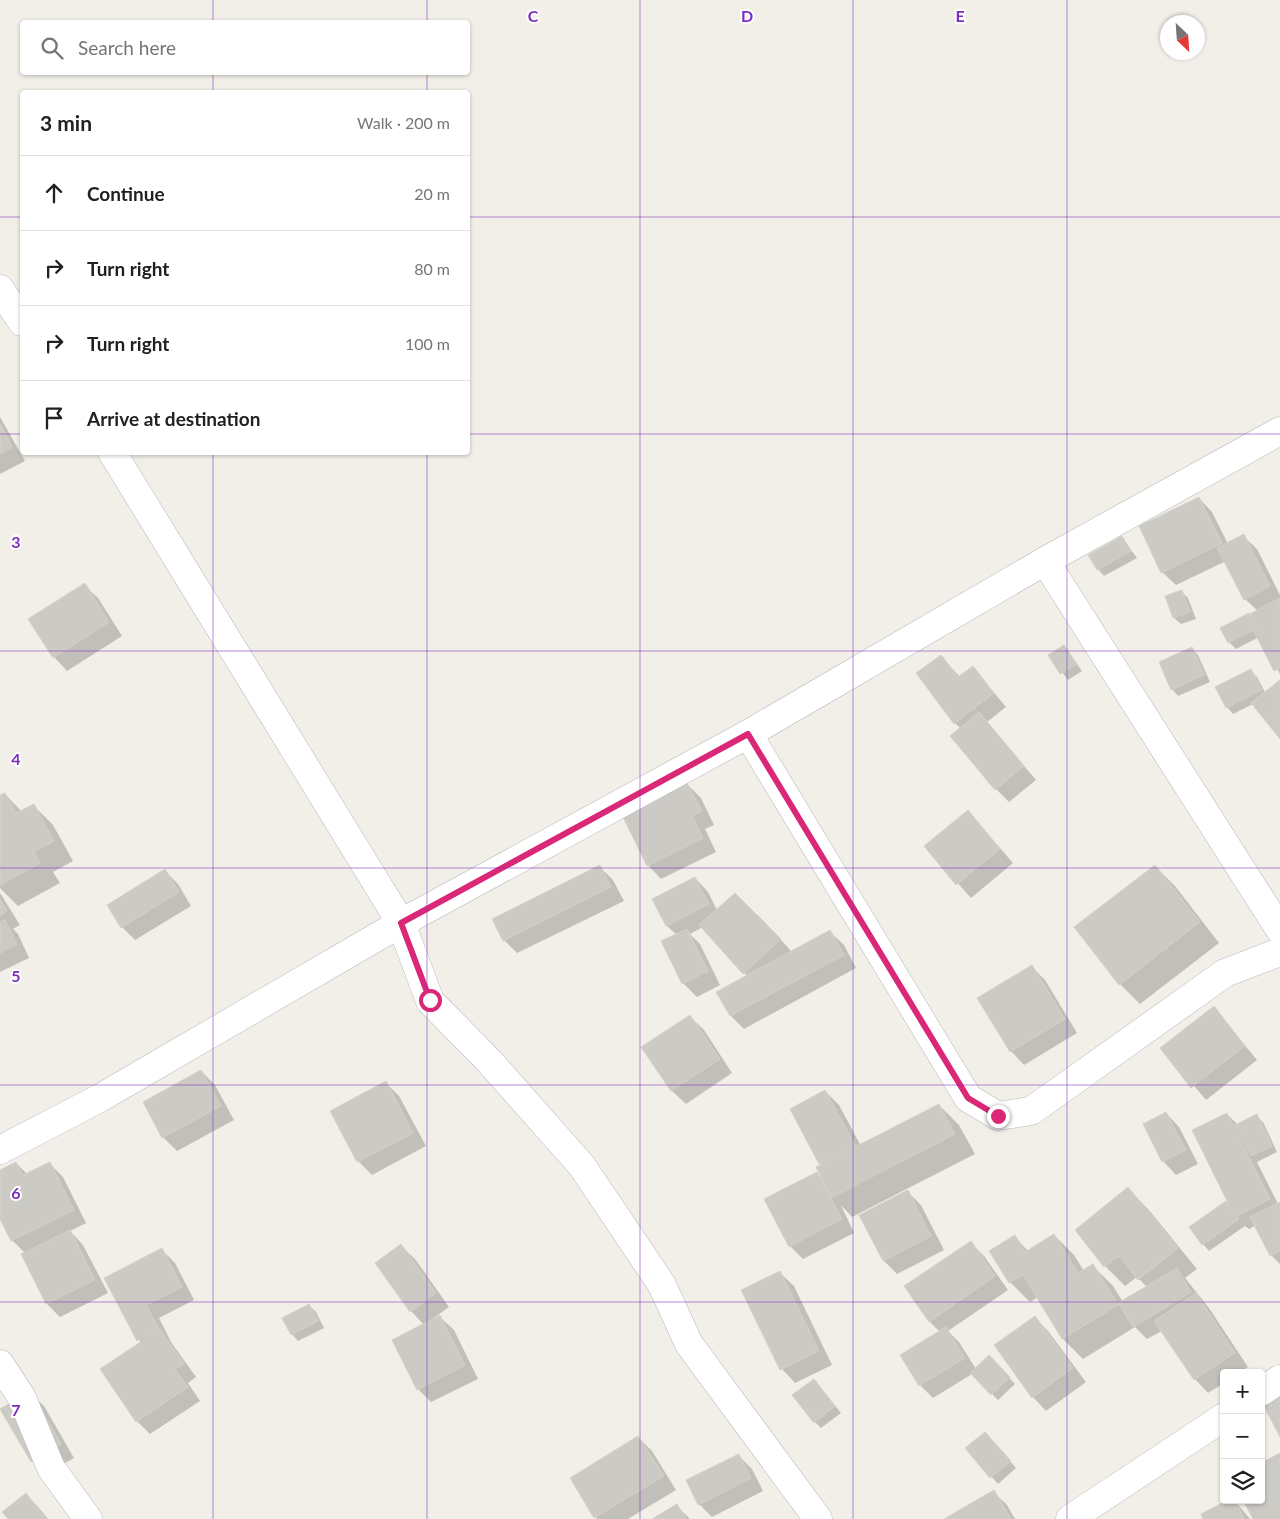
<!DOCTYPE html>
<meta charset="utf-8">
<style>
:root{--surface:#fff;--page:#f2f2f2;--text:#202124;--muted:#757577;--line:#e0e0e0}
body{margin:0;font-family:Lato,sans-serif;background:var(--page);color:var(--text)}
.controls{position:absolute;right:15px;bottom:15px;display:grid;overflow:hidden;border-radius:5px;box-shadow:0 1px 4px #0004}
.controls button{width:45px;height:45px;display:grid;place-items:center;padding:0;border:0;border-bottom:1px solid var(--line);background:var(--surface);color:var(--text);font:25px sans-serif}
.compass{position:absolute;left:1160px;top:15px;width:45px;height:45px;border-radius:50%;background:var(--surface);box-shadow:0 1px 4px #0004;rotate:155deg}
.stop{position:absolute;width:15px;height:15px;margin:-11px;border:4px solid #db2777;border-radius:50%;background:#fff}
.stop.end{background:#db2777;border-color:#fff;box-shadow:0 1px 5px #0008}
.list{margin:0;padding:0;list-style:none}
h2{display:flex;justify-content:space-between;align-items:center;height:65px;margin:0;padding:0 20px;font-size:21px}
h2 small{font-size:16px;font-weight:400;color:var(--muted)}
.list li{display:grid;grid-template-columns:32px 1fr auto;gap:15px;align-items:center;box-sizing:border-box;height:75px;padding:0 20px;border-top:1px solid var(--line)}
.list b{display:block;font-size:19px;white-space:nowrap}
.list em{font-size:16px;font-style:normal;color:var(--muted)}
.icon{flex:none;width:28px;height:28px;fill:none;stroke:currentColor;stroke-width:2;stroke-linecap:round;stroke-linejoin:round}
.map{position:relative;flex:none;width:1280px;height:1519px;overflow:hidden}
.search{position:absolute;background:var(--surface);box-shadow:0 1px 4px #0004;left:20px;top:20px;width:450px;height:55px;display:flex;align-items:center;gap:12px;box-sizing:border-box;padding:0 18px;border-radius:5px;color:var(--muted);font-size:19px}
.panel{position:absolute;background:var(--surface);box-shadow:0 1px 4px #0004;left:20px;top:90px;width:450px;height:365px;border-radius:5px}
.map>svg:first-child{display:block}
.shadow{fill:#0003}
.building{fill:#cccac5;stroke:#d6d1c6}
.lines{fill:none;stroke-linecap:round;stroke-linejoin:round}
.street-casing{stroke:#b5b8bc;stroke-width:29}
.street{stroke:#fff;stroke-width:28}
.route{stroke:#db2777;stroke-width:6}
.grid{fill:none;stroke:#7b2cbf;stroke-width:1;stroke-opacity:0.55}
.grid-label{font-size:16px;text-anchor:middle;font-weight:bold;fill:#7b2cbf;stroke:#fff;stroke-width:4;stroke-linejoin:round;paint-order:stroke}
</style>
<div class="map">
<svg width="1280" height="1519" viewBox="0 0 1280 1519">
<rect width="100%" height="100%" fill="#f1efe8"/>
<!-- shadow -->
<g class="shadow">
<polygon points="0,417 25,461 0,474"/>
<polygon points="1199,498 1212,512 1228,544 1243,536 1257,549 1280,595 1280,674 1259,637 1236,649 1229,642 1222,628 1258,611 1245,599 1226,561 1176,585 1162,572"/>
<polygon points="1122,538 1137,558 1104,576 1098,569"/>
<polygon points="84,585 98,598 122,636 67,671 54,657"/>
<polygon points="1182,592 1188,598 1196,619 1181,624 1174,618 1167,597"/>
<polygon points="1064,646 1082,671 1068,680 1050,656"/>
<polygon points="1192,649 1198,655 1210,682 1178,696 1172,689"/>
<polygon points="941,656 960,677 973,668 1006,707 987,722 1036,780 1009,802 996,789 961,729 955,723"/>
<polygon points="1251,671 1257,677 1266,694 1280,682 1280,737 1253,704 1233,714 1227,707"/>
<polygon points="687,784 701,798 714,825 705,829 716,852 661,879 648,865"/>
<polygon points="5,794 22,812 33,805 53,825 73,861 53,872 60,883 18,906 0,888 0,797"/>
<polygon points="968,811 1013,863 971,898 925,846"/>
<polygon points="1155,866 1175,886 1219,943 1140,1004 1120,984"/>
<polygon points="600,867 613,880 624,901 517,953 504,940"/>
<polygon points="165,871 178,884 191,906 135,940 122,927"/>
<polygon points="695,878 708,892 717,910 758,915 792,952 830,932 844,945 856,968 744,1029 731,1016 718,993 747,976 703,927 690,934 700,944 720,985 697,997 683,983 677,935 667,926 654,900"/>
<polygon points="0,893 20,925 13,929 18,934 29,958 0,972"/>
<polygon points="1032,967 1045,980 1077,1033 1024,1065 1011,1051"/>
<polygon points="1214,1008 1257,1060 1206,1100 1162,1048"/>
<polygon points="690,1017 704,1030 732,1073 686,1104 672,1091 643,1048"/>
<polygon points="201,1071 215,1085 234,1120 177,1151 163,1137"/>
<polygon points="386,1083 399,1096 426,1146 372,1175 358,1161 332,1112"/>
<polygon points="825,1091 839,1105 861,1146 939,1105 959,1125 975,1154 852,1217 841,1205 854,1233 803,1259 790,1246 817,1173 823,1180 823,1166 820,1163"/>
<polygon points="1166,1113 1179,1127 1198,1164 1176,1175 1163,1161"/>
<polygon points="1227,1114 1238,1125 1256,1116 1263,1122 1277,1152 1257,1162 1278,1204 1280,1203 1280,1264 1271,1255 1255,1226 1249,1229 1245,1226 1209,1251 1203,1244 1231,1208"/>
<polygon points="16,1163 28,1175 50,1164 63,1177 86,1223 70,1231 83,1245 108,1293 60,1317 47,1304 23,1255 26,1254 12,1240 0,1216 0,1172"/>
<polygon points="1128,1189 1148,1209 1197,1269 1185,1278 1209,1308 1248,1367 1239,1373 1224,1373 1224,1383 1208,1393 1195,1379 1162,1331 1147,1339 1135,1327 1083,1359 1063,1339 1038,1297 1030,1302 1010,1282 1015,1237 1028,1251 1054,1235 1074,1255 1084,1271 1093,1266 1113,1286 1123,1302 1147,1287 1137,1277 1125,1286 1105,1266"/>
<polygon points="908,1192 921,1205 944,1250 897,1274 884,1261 861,1216"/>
<polygon points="971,1243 984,1256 1008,1290 948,1331 959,1342 976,1369 989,1356 1015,1384 998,1400 972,1374 933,1398 920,1385 940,1332 929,1321"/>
<polygon points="401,1246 415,1259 449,1307 432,1319 440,1317 454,1330 478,1379 431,1402 418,1389 424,1325 411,1311"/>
<polygon points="162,1250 175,1263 194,1300 159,1318 171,1342 196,1377 188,1383 200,1401 150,1434 137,1421 141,1343 106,1278"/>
<polygon points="780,1273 794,1286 832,1365 795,1383 782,1369 743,1291"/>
<polygon points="309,1305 316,1312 324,1328 298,1341 292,1334"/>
<polygon points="1035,1317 1048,1331 1086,1382 1046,1411 1033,1397 996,1345"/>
<polygon points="814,1380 841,1413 821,1428 815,1422"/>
<polygon points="30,1393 44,1406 74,1458 45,1475 32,1461"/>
<polygon points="638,1437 652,1451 676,1490 628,1519 597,1519 571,1478"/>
<polygon points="992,1440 1016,1468 998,1484 967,1448"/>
<polygon points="738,1455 752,1469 763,1491 712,1517 699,1504"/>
<polygon points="993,1492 1007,1505 1015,1519 947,1519"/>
<polygon points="26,1494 39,1508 48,1519 9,1519"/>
<polygon points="1234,1500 1250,1519 1205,1519"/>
<polygon points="677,1506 690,1519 654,1519"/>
</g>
<!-- building -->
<g class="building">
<polygon points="0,424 12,447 0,454"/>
<polygon points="1199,497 1222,543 1161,573 1139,526"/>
<polygon points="1244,534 1270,586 1244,600 1217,548"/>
<polygon points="1122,536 1131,551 1097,570 1088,555"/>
<polygon points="85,583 109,622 53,658 28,619"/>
<polygon points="1182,590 1190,612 1173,618 1165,596"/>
<polygon points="1280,598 1280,668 1274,671 1246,616"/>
<polygon points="1249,613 1257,628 1228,643 1220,628"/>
<polygon points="1064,645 1077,664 1060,674 1048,655"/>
<polygon points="1192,647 1204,675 1171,690 1159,662"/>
<polygon points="941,655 958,677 973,666 994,693 954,724 916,673"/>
<polygon points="1251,669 1262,690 1226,708 1215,687"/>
<polygon points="1280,680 1280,739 1251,703"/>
<polygon points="979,712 1024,766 995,790 950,736"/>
<polygon points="687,783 702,811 692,816 703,838 647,866 622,815"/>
<polygon points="5,793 16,813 34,804 54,841 34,852 40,863 0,885 0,795"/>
<polygon points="968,810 1000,849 956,885 924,846"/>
<polygon points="600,865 611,887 503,941 492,919"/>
<polygon points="1155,865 1200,922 1119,985 1074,927"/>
<polygon points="165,869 179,892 121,928 107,905"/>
<polygon points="695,877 709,904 666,926 652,899"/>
<polygon points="735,893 781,939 743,974 699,925"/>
<polygon points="0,899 7,911 0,916"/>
<polygon points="5,920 17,944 0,953 0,922"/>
<polygon points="687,929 708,971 682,984 661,941"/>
<polygon points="830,930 844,955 730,1016 716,992"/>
<polygon points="1032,965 1065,1019 1010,1052 977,998"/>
<polygon points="1214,1006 1245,1046 1191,1088 1160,1048"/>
<polygon points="690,1015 720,1059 671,1091 641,1047"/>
<polygon points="201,1070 221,1106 162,1138 143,1102"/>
<polygon points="386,1081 413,1133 357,1162 330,1111"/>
<polygon points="825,1090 855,1145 819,1164 790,1109"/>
<polygon points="939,1104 955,1134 831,1198 816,1167"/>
<polygon points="1166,1112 1186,1150 1162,1162 1143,1124"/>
<polygon points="1227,1113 1270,1199 1235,1217 1192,1130"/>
<polygon points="1257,1114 1272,1146 1251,1156 1235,1125"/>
<polygon points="16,1162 23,1175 50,1162 74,1210 11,1241 0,1219 0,1170"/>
<polygon points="817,1172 842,1219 789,1247 764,1199"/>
<polygon points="1128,1187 1178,1248 1138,1280 1119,1256 1104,1267 1075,1230"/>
<polygon points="908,1190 931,1236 883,1261 859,1215"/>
<polygon points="1226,1201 1239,1219 1202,1245 1189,1227"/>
<polygon points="1280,1202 1280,1251 1270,1256 1250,1217"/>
<polygon points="70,1230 95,1280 46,1304 21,1254"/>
<polygon points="1054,1234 1078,1273 1093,1264 1118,1305 1062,1339 1023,1275 1009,1283 989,1251 1015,1235 1025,1252"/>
<polygon points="971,1241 995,1276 929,1322 904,1286"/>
<polygon points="401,1244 436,1293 410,1312 375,1263"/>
<polygon points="162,1248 182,1287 146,1305 159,1329 137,1341 104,1278"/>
<polygon points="1177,1268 1191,1292 1133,1327 1118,1303"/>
<polygon points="780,1271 819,1351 780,1370 741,1290"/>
<polygon points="1196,1293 1235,1353 1194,1380 1154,1321"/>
<polygon points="309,1304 318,1321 291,1335 282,1318"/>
<polygon points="440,1315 465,1365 417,1390 392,1340"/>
<polygon points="1035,1316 1073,1368 1032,1398 994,1345"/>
<polygon points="946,1327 965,1358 919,1386 900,1355"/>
<polygon points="160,1329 184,1364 175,1369 188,1387 136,1422 100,1369"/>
<polygon points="989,1355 1010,1377 991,1395 970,1373"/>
<polygon points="814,1379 835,1406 814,1423 792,1395"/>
<polygon points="1280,1384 1280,1437 1261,1400"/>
<polygon points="31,1391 61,1444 31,1462 0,1409"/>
<polygon points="985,1432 1011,1461 990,1478 965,1448"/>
<polygon points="638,1436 664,1476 594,1518 570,1478"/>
<polygon points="1280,1453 1280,1519 1253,1519 1243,1500 1261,1500 1261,1463"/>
<polygon points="739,1454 751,1478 698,1505 686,1480"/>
<polygon points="994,1490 1011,1519 944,1519"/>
<polygon points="26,1493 46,1519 8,1519 2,1512"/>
<polygon points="1228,1500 1235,1500 1244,1519 1203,1519 1201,1514"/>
<polygon points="677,1504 686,1519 652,1519"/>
</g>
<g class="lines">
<defs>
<g id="street">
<polyline points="0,289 22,322"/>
<polyline points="112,452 401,923 430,1001 489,1061 582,1166 662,1285 689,1344 818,1519"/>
<polyline points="1045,561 1280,930"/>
<polyline points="748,734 968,1098 998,1116 1031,1111 1225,973 1280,952"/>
<polyline points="0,1150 100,1098 401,923 748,734 1045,561 1280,431"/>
<polyline points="0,1364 22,1398 51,1468 88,1519"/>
<polyline points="1261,1392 1280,1379"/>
<polyline points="1070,1519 1224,1417"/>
</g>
</defs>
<!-- street casing -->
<use href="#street" class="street-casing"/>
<!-- street -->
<use href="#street" class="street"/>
</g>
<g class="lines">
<!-- route -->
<polyline class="route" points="430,1000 401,923 748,734 968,1098 998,1116"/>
</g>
<!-- grid -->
<path class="grid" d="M213,0v22M427,0v22M640,0v1519M853,0v1519M1067,0v1519M213,72v20M427,72v20M0,217h22M468,217h812M0,434h22M468,434h812M213,452v1067M427,452v1067M0,651h1280M0,868h1280M0,1085h1280M0,1302h1280"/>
<g class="grid-label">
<text x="533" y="22">C</text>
<text x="747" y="22">D</text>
<text x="960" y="22">E</text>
<text x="16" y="548">3</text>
<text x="16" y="765">4</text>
<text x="16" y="982">5</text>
<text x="16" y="1199">6</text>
<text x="16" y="1416">7</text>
</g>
</svg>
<div class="controls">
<button>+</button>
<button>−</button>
<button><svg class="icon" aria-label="layers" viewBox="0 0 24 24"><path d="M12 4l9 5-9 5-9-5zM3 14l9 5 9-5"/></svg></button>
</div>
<svg class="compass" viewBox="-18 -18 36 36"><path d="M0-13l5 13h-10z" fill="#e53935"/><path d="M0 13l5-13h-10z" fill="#757577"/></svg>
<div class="stop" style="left:430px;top:1000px"></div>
<div class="stop end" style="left:998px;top:1116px"></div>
<div class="search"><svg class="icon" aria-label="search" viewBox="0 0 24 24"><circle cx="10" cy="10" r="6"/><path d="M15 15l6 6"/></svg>Search here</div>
<section class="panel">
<h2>3 min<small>Walk · 200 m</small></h2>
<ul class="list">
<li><svg class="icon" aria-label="ahead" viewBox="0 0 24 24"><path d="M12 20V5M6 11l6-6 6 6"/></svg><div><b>Continue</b></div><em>20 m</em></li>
<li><svg class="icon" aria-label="right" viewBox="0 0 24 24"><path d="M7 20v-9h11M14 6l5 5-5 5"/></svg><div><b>Turn right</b></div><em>80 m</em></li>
<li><svg class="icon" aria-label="right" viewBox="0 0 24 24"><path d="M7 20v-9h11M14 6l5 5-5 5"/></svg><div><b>Turn right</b></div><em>100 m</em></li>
<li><svg class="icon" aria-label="arrive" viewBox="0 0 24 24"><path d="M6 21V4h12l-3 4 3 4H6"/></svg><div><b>Arrive at destination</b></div></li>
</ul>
</section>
</div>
